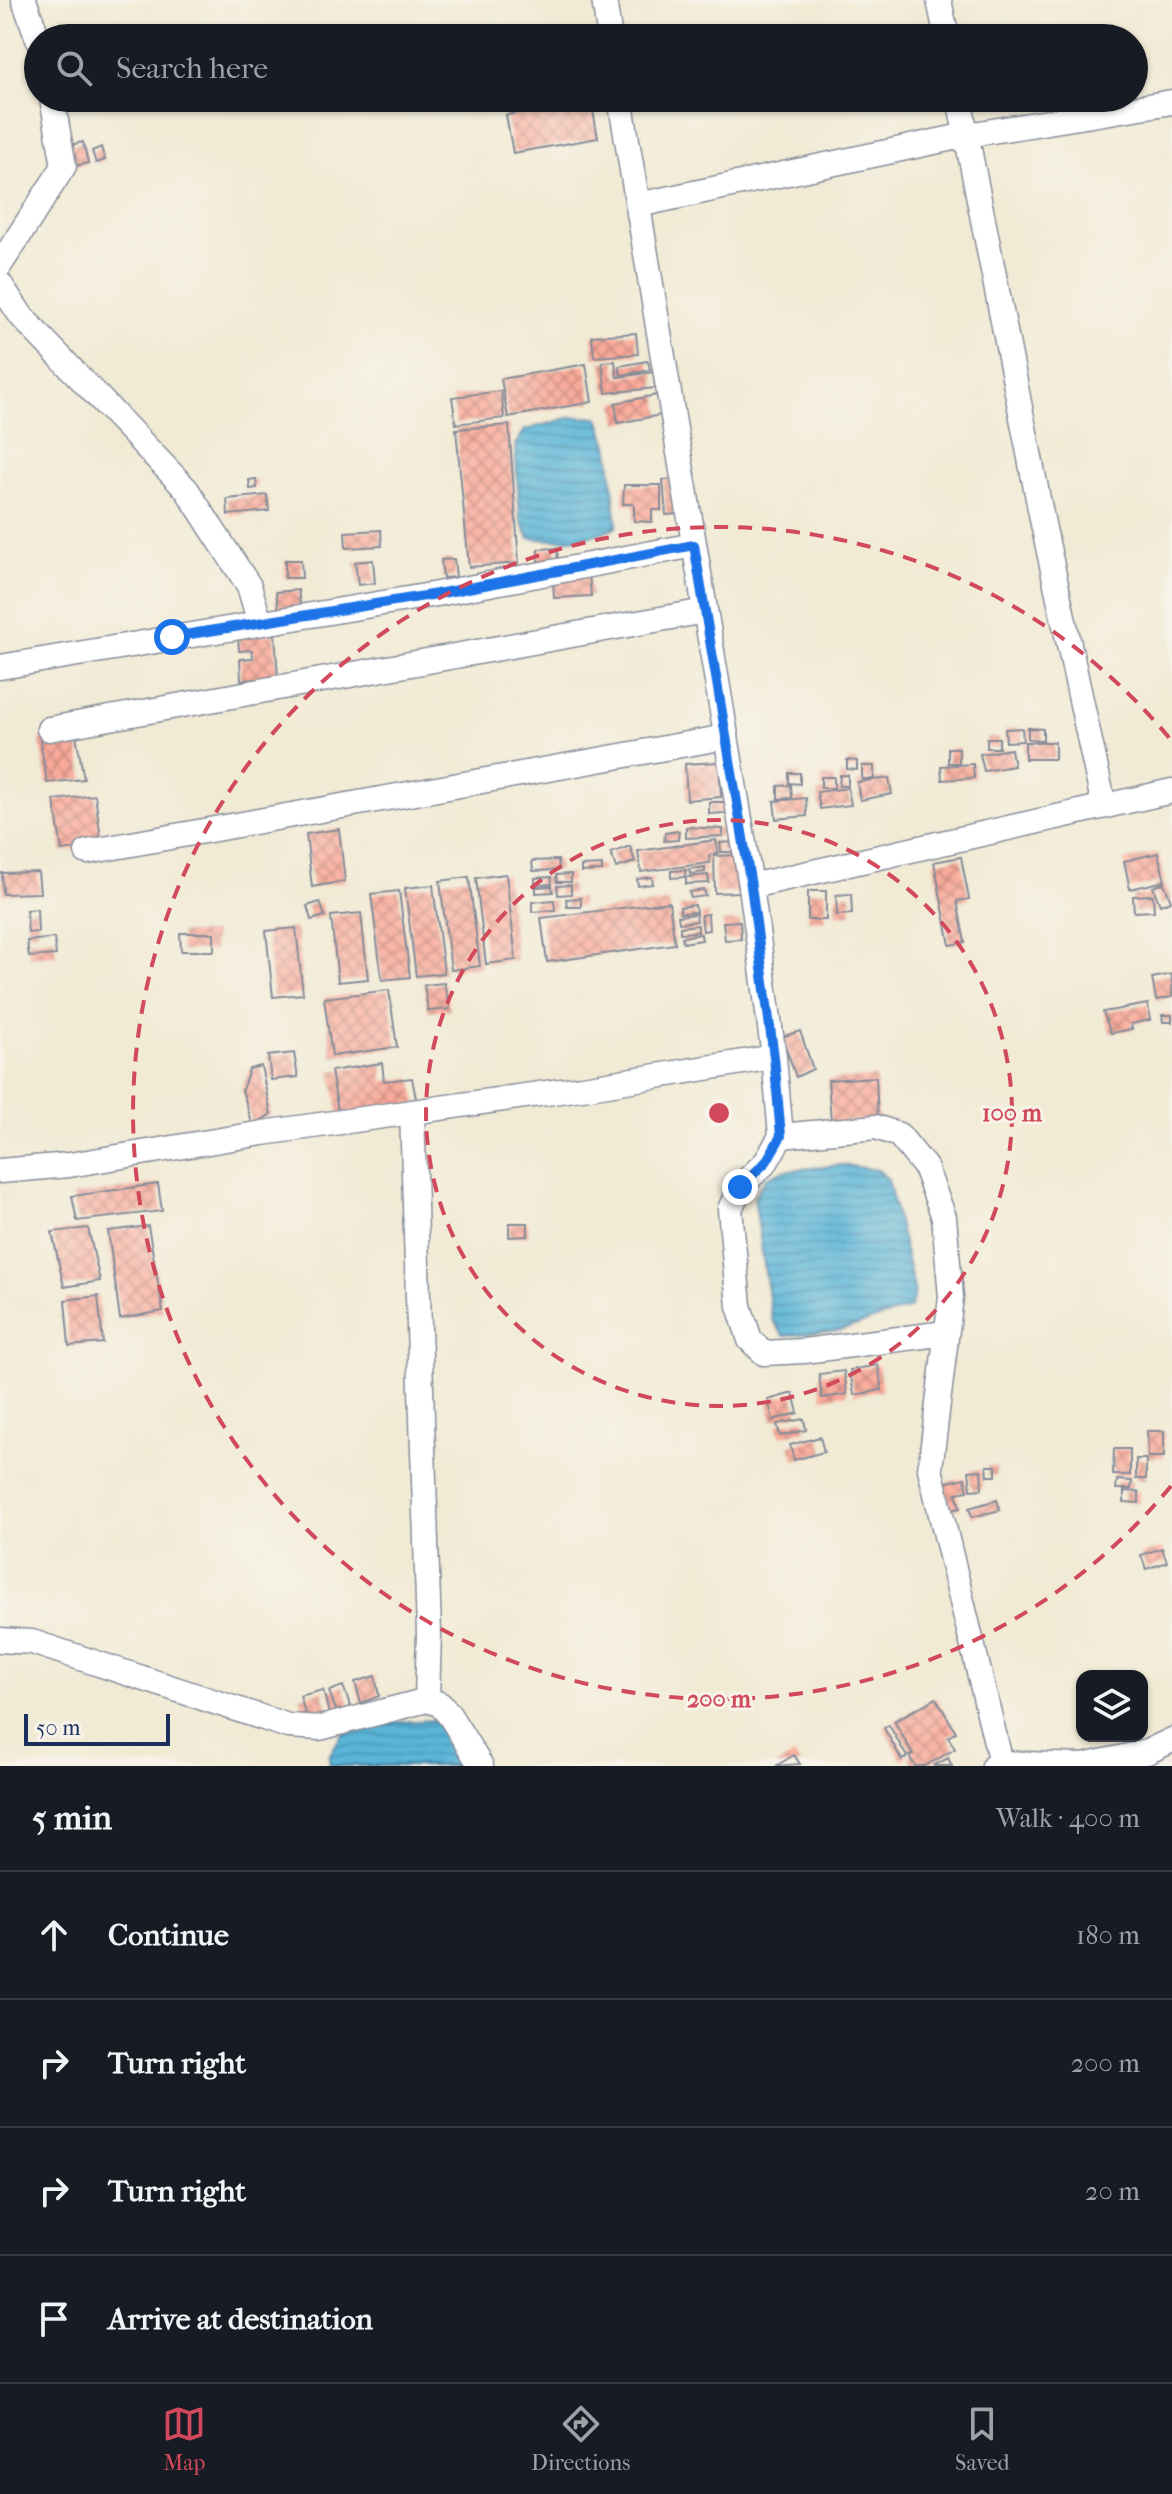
<!DOCTYPE html>
<meta charset="utf-8">
<style>
:root{--surface:#171b24;--page:#242831;--text:#f1f3f6;--muted:#9ea1a6;--line:#363941;--accent:#d1495b}
body{margin:0;font-family:"IM FELL French Canon",serif;background:var(--page);color:var(--text)}
.controls{position:absolute;right:24px;bottom:24px;display:grid;overflow:hidden;border-radius:16px;box-shadow:0 2px 6px #0004}
.controls button{width:72px;height:72px;display:grid;place-items:center;padding:0;border:0;border-bottom:2px solid var(--line);background:var(--surface);color:var(--text);font:40px sans-serif}
.scale{position:absolute;left:24px;bottom:20px;width:146px;box-sizing:border-box;padding-left:8px;border:4px solid #1b2f5e;border-top:0;font-size:22px;line-height:28px;white-space:nowrap;color:#1b2f5e;-webkit-text-stroke:6px #f7f3e8;paint-order:stroke}
.stop{position:absolute;width:24px;height:24px;margin:-18px;border:6px solid #1a73e8;border-radius:50%;background:#fff}
.stop.end{background:#1a73e8;border-color:#fff;box-shadow:0 2px 8px #0008}
.list{margin:0;padding:0;list-style:none}
h2{display:flex;justify-content:space-between;align-items:center;height:104px;margin:0;padding:0 32px;font-size:34px}
h2 small{font-size:26px;font-weight:400;color:var(--muted)}
.list li{display:grid;grid-template-columns:52px 1fr auto;gap:24px;align-items:center;box-sizing:border-box;height:128px;padding:0 32px;border-top:2px solid var(--line)}
.list b{display:block;font-size:30px;white-space:nowrap}
.list em{font-size:26px;font-style:normal;color:var(--muted)}
.icon{flex:none;width:44px;height:44px;fill:none;stroke:currentColor;stroke-width:2;stroke-linecap:round;stroke-linejoin:round}
.map{position:relative;flex:none;width:1172px;height:1766px;overflow:hidden}
.search{position:absolute;background:var(--surface);box-shadow:0 2px 6px #0004;left:24px;right:24px;top:24px;height:88px;display:flex;align-items:center;gap:20px;box-sizing:border-box;padding:0 28px;border-radius:44px;color:var(--muted);font-size:30px}
.sheet{height:616px;background:var(--surface)}
nav{display:flex;justify-content:space-around;align-items:center;box-sizing:border-box;height:112px;border-top:2px solid var(--line);background:var(--surface);font-size:22px;color:var(--muted)}
nav a{display:grid;justify-items:center;gap:4px}
nav .on{color:var(--accent)}
.map>svg:first-child{display:block}
.water{fill:url(#water-rules);stroke:#3a729b;stroke-width:2}
.building{fill:url(#building-cross-hatch)}
.lines{fill:none;stroke-linecap:round;stroke-linejoin:round}
.minor-casing{stroke:#868c99;stroke-width:27}
.minor{stroke:#fff;stroke-width:24}
.route{stroke:#1a73e8;stroke-width:10}
.ring{fill:none;stroke:#d1495b;stroke-width:4;stroke-dasharray:14 10}
.centre{fill:#d1495b;stroke:#f7f3e8;stroke-width:4}
.ring-label{font-size:24px;text-anchor:middle;font-weight:bold;fill:#d1495b;stroke:#f7f3e8;stroke-width:6;stroke-linejoin:round;paint-order:stroke}
</style>
<div class="map">
<svg width="1172" height="1766" viewBox="0 0 1172 1766">
<defs>
<pattern id="water-rules" width="6" height="5" patternUnits="userSpaceOnUse" patternTransform="scale(2)"><rect width="6" height="5" fill="#5ab5d8"/><path d="M0 2.5h6" fill="none" stroke="#4a94b2"/></pattern>
<pattern id="building-cross-hatch" width="8" height="8" patternUnits="userSpaceOnUse" patternTransform="scale(2)"><rect width="8" height="8" fill="#faaa9a"/><path d="M0 0l8 8M0 8l8-8" fill="none" stroke="#ca8b81"/></pattern>
</defs>
<rect width="100%" height="100%" fill="#f7f3e8"/>
<filter id="ink" filterUnits="userSpaceOnUse"><feTurbulence type="fractalNoise" baseFrequency=".0125" numOctaves="2"/><feDisplacementMap in="SourceGraphic" scale="16" xChannelSelector="R" yChannelSelector="G"/><feConvolveMatrix kernelMatrix="1 2 1 2 8 2 1 2 1" color-interpolation-filters="sRGB"/></filter>
<filter id="wash" filterUnits="userSpaceOnUse"><feTurbulence type="fractalNoise" baseFrequency=".006" numOctaves="4" result="noise"/><feDisplacementMap in="SourceGraphic" scale="32" xChannelSelector="R" yChannelSelector="G"/><feGaussianBlur stdDeviation="1.8" result="paint"/><feColorMatrix in="noise" values="0 0 0 0 0 0 0 0 0 0 0 0 0 0 0 0 0 1.4 0 .05"/><feComposite in="paint" operator="in"/></filter>
<g filter="url(#wash)">
<rect width="100%" height="100%" fill="#f1ead4"/>
<!-- water -->
<g class="water">
<path d="M572,417l27,1 10,30 8,78c-28,14 -57,16 -88,12l-9,-20 -5,-73 10,-15z"/>
<polygon points="842,1165 878,1170 888,1180 915,1293 910,1308 842,1330 784,1336 772,1319 754,1197 766,1178 782,1171"/>
<polygon points="436,1720 459,1740 472,1766 330,1766 329,1756 343,1733 394,1722"/>
</g>
<g id="blocks">
<!-- building -->
<g class="building">
<polygon points="591,100 598,138 513,153 506,115"/>
<polygon points="83,142 88,163 71,167 66,146"/>
<polygon points="101,147 105,160 96,163 92,151"/>
<polygon points="636,333 638,354 594,357 592,336"/>
<polygon points="615,361 617,377 654,372 655,388 606,393 602,362"/>
<polygon points="648,361 650,370 621,375 619,366"/>
<polygon points="586,364 592,402 508,417 501,379"/>
<polygon points="501,391 504,418 456,424 452,397"/>
<polygon points="657,395 661,415 618,423 615,403"/>
<polygon points="509,425 519,563 469,567 456,429"/>
<polygon points="256,479 257,488 250,489 249,480"/>
<polygon points="675,479 678,514 666,515 663,480"/>
<polygon points="624,485 661,485 661,510 652,510 652,522 634,521 634,504 623,504"/>
<polygon points="267,495 269,511 228,515 227,499"/>
<polygon points="381,530 382,546 346,548 345,532"/>
<polygon points="557,548 558,562 538,563 538,549"/>
<polygon points="454,559 456,577 443,578 441,560"/>
<polygon points="285,560 301,560 302,578 285,578"/>
<polygon points="373,560 375,583 358,585 355,562"/>
<polygon points="589,574 591,596 554,598 553,576"/>
<polygon points="298,590 301,610 279,613 276,592"/>
<polygon points="275,634 278,678 241,680 240,659 253,658 252,650 239,651 238,636"/>
<polygon points="1022,728 1023,741 1006,742 1005,729"/>
<polygon points="1028,728 1043,729 1043,740 1028,739"/>
<polygon points="76,735 84,779 47,783 40,739"/>
<rect x="987" y="738" width="12" height="10"/>
<rect x="1025" y="742" width="30" height="17"/>
<rect x="948" y="748" width="11" height="15"/>
<polygon points="1011,749 1014,766 984,771 980,754"/>
<polygon points="847,760 857,761 857,770 847,769"/>
<polygon points="719,762 721,797 687,800 685,764"/>
<polygon points="973,764 974,778 942,780 941,766"/>
<rect x="862" y="766" width="12" height="13"/>
<polygon points="789,773 800,773 800,784 789,783"/>
<polygon points="840,775 848,775 848,786 839,786"/>
<rect x="821" y="777" width="13" height="11"/>
<polygon points="889,778 892,794 860,800 857,782"/>
<polygon points="791,785 792,798 778,799 778,786"/>
<polygon points="848,788 851,805 820,809 817,792"/>
<polygon points="95,795 102,846 62,851 54,800"/>
<polygon points="806,798 807,816 776,819 774,801"/>
<polygon points="709,802 726,802 726,813 709,814"/>
<polygon points="686,827 723,829 723,836 686,838"/>
<polygon points="339,829 345,881 312,887 306,834"/>
<polygon points="679,831 678,840 664,841 665,833"/>
<polygon points="716,840 718,853 709,855 710,863 641,872 638,851"/>
<polygon points="733,842 734,852 721,852 720,843"/>
<polygon points="630,846 635,862 616,868 611,853"/>
<polygon points="1158,853 1165,881 1130,889 1124,861"/>
<polygon points="738,855 740,892 715,893 714,856"/>
<polygon points="961,857 969,899 957,901 965,942 950,945 934,862"/>
<polygon points="558,860 559,870 533,871 532,861"/>
<polygon points="602,865 602,871 581,872 581,866"/>
<polygon points="705,867 705,872 690,874 689,869"/>
<polygon points="686,870 684,877 671,878 671,871"/>
<polygon points="38,872 40,893 3,894 2,873"/>
<polygon points="506,874 516,960 486,964 476,878"/>
<polygon points="571,874 571,882 557,882 556,875"/>
<polygon points="708,875 709,883 686,884 686,877"/>
<polygon points="469,877 480,966 451,970 440,881"/>
<polygon points="551,877 552,884 535,885 535,878"/>
<polygon points="652,877 653,884 638,886 637,879"/>
<polygon points="1164,883 1171,901 1160,905 1153,887"/>
<polygon points="433,885 444,973 416,976 405,888"/>
<polygon points="571,885 571,894 558,895 557,886"/>
<polygon points="552,886 553,892 536,893 536,887"/>
<polygon points="704,890 706,896 691,898 689,892"/>
<polygon points="399,891 410,977 382,980 371,894"/>
<rect x="808" y="891" width="18" height="29"/>
<polygon points="851,894 852,914 837,915 836,895"/>
<polygon points="1153,895 1154,911 1134,912 1133,896"/>
<polygon points="581,898 581,907 567,907 566,899"/>
<polygon points="554,900 555,910 532,912 532,902"/>
<polygon points="320,902 325,916 311,920 307,906"/>
<polygon points="669,902 675,944 547,962 541,918"/>
<polygon points="695,905 696,912 680,913 680,907"/>
<polygon points="37,909 38,932 28,933 26,910"/>
<polygon points="361,913 368,979 338,982 331,916"/>
<polygon points="696,914 697,921 679,923 678,916"/>
<polygon points="708,914 709,930 703,931 701,915"/>
<polygon points="740,921 741,939 725,940 723,922"/>
<polygon points="698,925 698,932 680,933 680,927"/>
<polygon points="296,928 303,994 273,997 266,931"/>
<polygon points="180,933 214,933 214,951 181,951"/>
<polygon points="701,934 702,940 683,943 682,937"/>
<polygon points="54,938 56,955 29,957 27,941"/>
<polygon points="1172,974 1172,997 1156,1000 1152,978"/>
<polygon points="444,983 450,1009 428,1011 424,985"/>
<polygon points="389,990 397,1047 332,1056 324,998"/>
<polygon points="1148,1004 1150,1020 1131,1024 1132,1029 1111,1033 1103,1012"/>
<polygon points="1162,1015 1172,1015 1172,1022 1163,1022"/>
<polygon points="800,1031 813,1069 796,1077 782,1037"/>
<polygon points="294,1053 298,1077 271,1080 268,1056"/>
<polygon points="382,1063 384,1081 412,1078 417,1104 339,1116 331,1071"/>
<polygon points="261,1066 271,1114 253,1126 242,1090 249,1069"/>
<polygon points="876,1077 878,1120 831,1122 828,1080"/>
<polygon points="158,1184 162,1211 77,1221 72,1196"/>
<polygon points="509,1223 528,1223 528,1236 509,1237"/>
<polygon points="148,1226 163,1311 120,1319 108,1231"/>
<polygon points="88,1228 100,1281 64,1287 52,1232"/>
<polygon points="98,1296 103,1343 69,1346 65,1300"/>
<polygon points="878,1365 882,1390 854,1395 850,1370"/>
<polygon points="844,1371 847,1394 822,1398 819,1374"/>
<polygon points="793,1393 798,1413 773,1420 768,1400"/>
<polygon points="804,1419 806,1430 780,1436 777,1424"/>
<polygon points="1147,1431 1164,1431 1164,1457 1148,1457"/>
<polygon points="820,1437 824,1452 794,1460 790,1445"/>
<polygon points="1114,1449 1130,1449 1130,1475 1113,1475"/>
<rect x="1136" y="1459" width="10" height="20"/>
<polygon points="987,1466 996,1466 996,1476 988,1476"/>
<polygon points="981,1470 982,1489 971,1490 969,1471"/>
<polygon points="965,1478 968,1491 956,1493 960,1508 951,1510 944,1483"/>
<polygon points="1117,1480 1132,1481 1131,1489 1116,1489"/>
<polygon points="1124,1491 1139,1492 1139,1503 1124,1502"/>
<polygon points="997,1500 1000,1510 972,1517 969,1508"/>
<polygon points="1162,1548 1167,1562 1146,1569 1141,1555"/>
<polygon points="375,1676 379,1696 361,1703 355,1682"/>
<polygon points="343,1686 353,1713 339,1718 329,1691"/>
<polygon points="323,1690 330,1717 308,1723 300,1696"/>
<polygon points="936,1698 956,1732 948,1737 955,1749 925,1766 915,1766 909,1756 913,1754 894,1721"/>
<polygon points="889,1725 907,1757 902,1760 884,1728"/>
<polygon points="794,1755 800,1764 776,1766"/>
<polygon points="948,1758 952,1766 933,1766"/>
</g>
</g>
</g>
<g filter="url(#ink)">
<use href="#blocks" fill-opacity="0" stroke="#868c99" stroke-width="2"/>
<g class="lines">
<defs>
<g id="minor">
<polyline points="24,0 38,39"/>
<polyline points="604,0 610,38"/>
<polyline points="939,0 947,38"/>
<polyline points="620,98 751,886"/>
<polyline points="959,98 1043,524 1104,806"/>
<polyline points="638,205 967,135 1172,102"/>
<polyline points="0,265 64,166 52,98"/>
<polyline points="0,284 22,317 187,490 249,586 260,623"/>
<polyline points="0,667 437,594 694,545"/>
<polyline points="49,729 705,611"/>
<polyline points="87,852 726,737"/>
<polyline points="774,1057 781,1136 876,1127 899,1135 925,1167 944,1217 951,1297 930,1469 1001,1763"/>
<polyline points="412,1112 429,1633 427,1700"/>
<polyline points="781,1136 766,1162 740,1187 730,1209 739,1306 750,1340 764,1353 804,1351 946,1333"/>
<polyline points="0,1171 69,1165 263,1133 589,1087 774,1057 751,886 1172,791"/>
<polyline points="0,1640 32,1642 288,1726 320,1728 427,1700 440,1704 450,1716 481,1766"/>
<polyline points="994,1766 1001,1763 1081,1766"/>
<polyline points="1083,1766 1147,1752 1172,1740"/>
</g>
</defs>
<!-- minor casing -->
<use href="#minor" class="minor-casing"/>
<!-- minor -->
<use href="#minor" class="minor"/>
</g>
</g>
<g class="lines" filter="url(#ink)">
<!-- route -->
<polyline class="route" points="172,637 437,594 694,545 751,886 774,1057 781,1136 766,1162 740,1187"/>
</g>
<!-- distance rings -->
<g class="ring">
<circle cx="719" cy="1113" r="293"/>
<path d="M1171 1486A586 586 0 1 1 1171 740"/>
</g>
<circle cx="719" cy="1113" r="12" class="centre"/>
<g class="ring-label">
<text x="1012" y="1121">100 m</text>
<text x="719" y="1707">200 m</text>
</g>
</svg>
<div class="controls">
<button><svg class="icon" aria-label="layers" viewBox="0 0 24 24"><path d="M12 4l9 5-9 5-9-5zM3 14l9 5 9-5"/></svg></button>
</div>
<div class="scale">50 m</div>
<div class="stop" style="left:172px;top:637px"></div>
<div class="stop end" style="left:740px;top:1187px"></div>
<div class="search"><svg class="icon" aria-label="search" viewBox="0 0 24 24"><circle cx="10" cy="10" r="6"/><path d="M15 15l6 6"/></svg>Search here</div>
</div>
<section class="sheet">
<h2>5 min<small>Walk · 400 m</small></h2>
<ul class="list">
<li><svg class="icon" aria-label="ahead" viewBox="0 0 24 24"><path d="M12 20V5M6 11l6-6 6 6"/></svg><div><b>Continue</b></div><em>180 m</em></li>
<li><svg class="icon" aria-label="right" viewBox="0 0 24 24"><path d="M7 20v-9h11M14 6l5 5-5 5"/></svg><div><b>Turn right</b></div><em>200 m</em></li>
<li><svg class="icon" aria-label="right" viewBox="0 0 24 24"><path d="M7 20v-9h11M14 6l5 5-5 5"/></svg><div><b>Turn right</b></div><em>20 m</em></li>
<li><svg class="icon" aria-label="arrive" viewBox="0 0 24 24"><path d="M6 21V4h12l-3 4 3 4H6"/></svg><div><b>Arrive at destination</b></div></li>
</ul>
</section>
<nav>
<a class="on"><svg class="icon" aria-label="map" viewBox="0 0 24 24"><path d="M3 6l6-2 6 2 6-2v14l-6 2-6-2-6 2zM9 4v14M15 6v14"/></svg>Map</a>
<a><svg class="icon" aria-label="directions" viewBox="0 0 24 24"><path d="M12 3l9 9-9 9-9-9zM9 14v-3h6M13 9l2 2-2 2"/></svg>Directions</a>
<a><svg class="icon" aria-label="saved" viewBox="0 0 24 24"><path d="M7 4h10v16l-5-4-5 4z"/></svg>Saved</a>
</nav>
